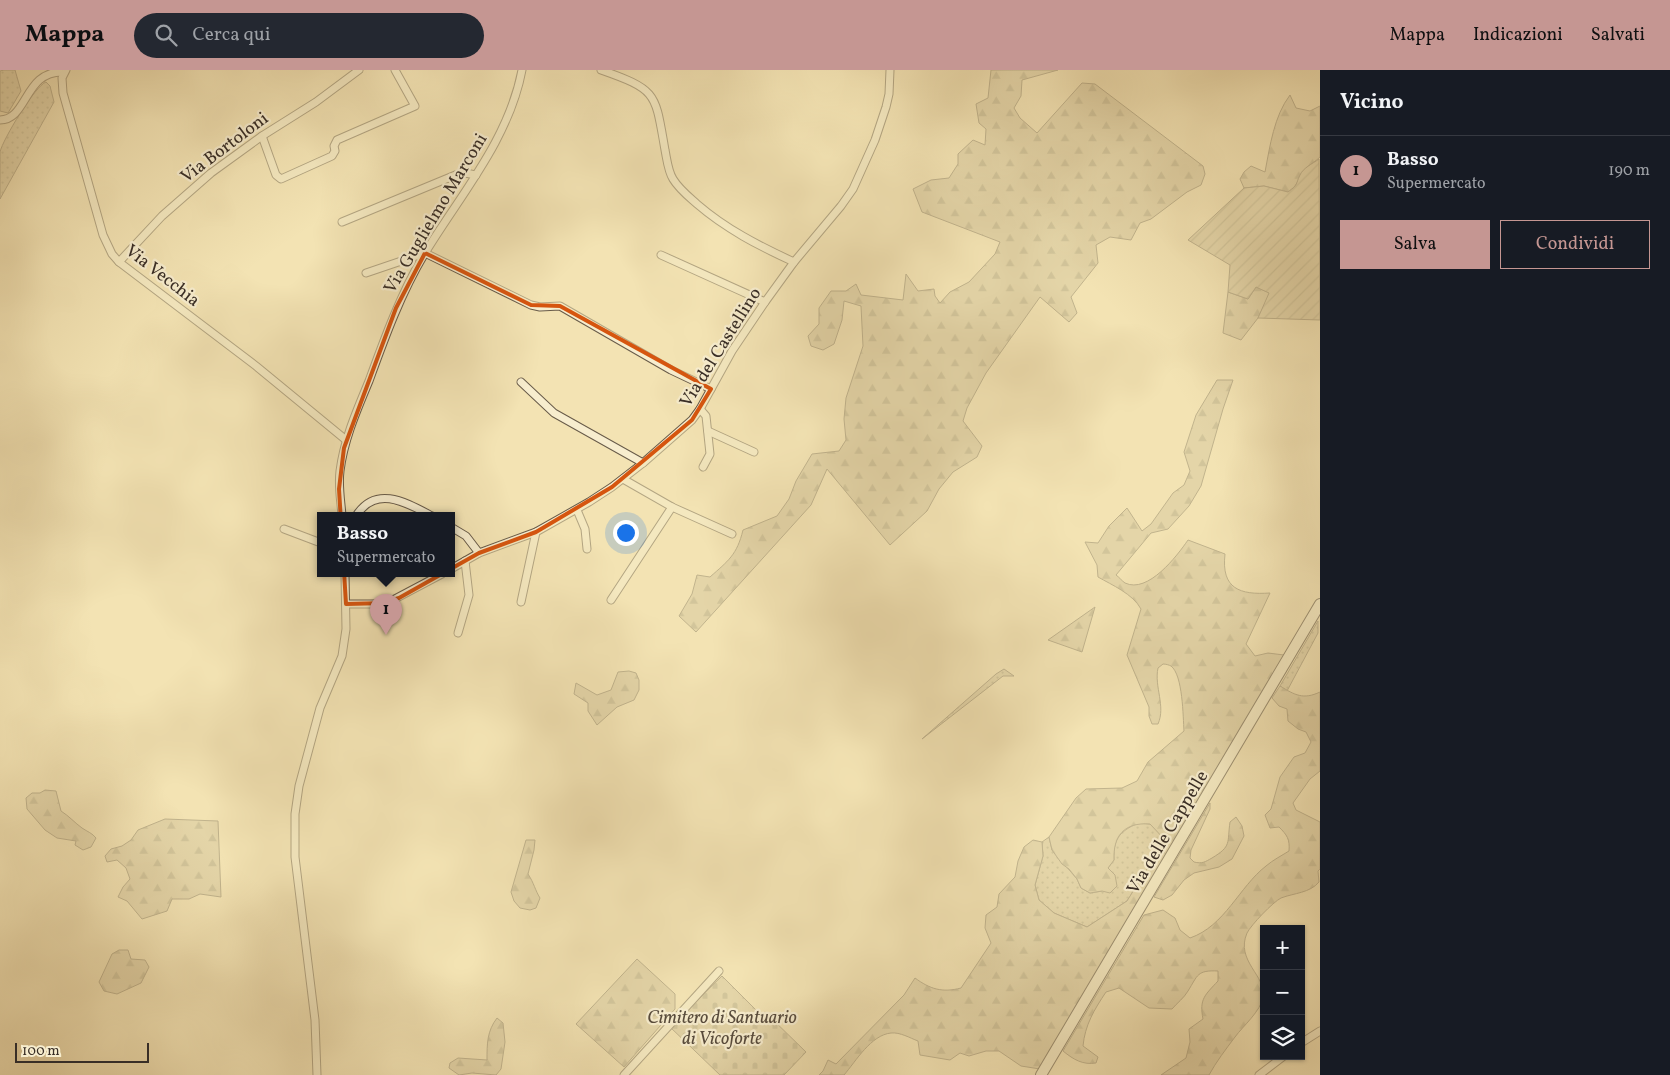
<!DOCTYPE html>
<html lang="it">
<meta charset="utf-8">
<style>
:root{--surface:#171b24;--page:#242831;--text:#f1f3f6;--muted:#9ea1a6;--line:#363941;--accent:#c59692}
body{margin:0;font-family:Vollkorn,serif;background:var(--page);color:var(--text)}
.controls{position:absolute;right:15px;bottom:15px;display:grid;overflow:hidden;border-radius:0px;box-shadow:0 1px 4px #0004}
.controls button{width:45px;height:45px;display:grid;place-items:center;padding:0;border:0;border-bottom:1px solid var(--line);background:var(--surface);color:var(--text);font:25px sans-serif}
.scale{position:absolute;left:15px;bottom:12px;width:134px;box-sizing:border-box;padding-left:5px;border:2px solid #392e26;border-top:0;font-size:14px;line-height:18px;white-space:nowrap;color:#392e26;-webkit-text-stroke:4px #f7edce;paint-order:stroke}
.you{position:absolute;left:625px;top:462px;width:18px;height:18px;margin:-12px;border:4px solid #fff;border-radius:50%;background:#1a73e8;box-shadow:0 0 0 8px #1a73e833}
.badge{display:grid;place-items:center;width:32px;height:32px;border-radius:50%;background:var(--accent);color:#111;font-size:16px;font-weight:700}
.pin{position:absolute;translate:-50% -41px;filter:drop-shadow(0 1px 2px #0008)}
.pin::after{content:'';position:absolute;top:26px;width:18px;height:15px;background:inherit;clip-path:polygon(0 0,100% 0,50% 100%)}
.popup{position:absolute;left:317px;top:442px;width:138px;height:65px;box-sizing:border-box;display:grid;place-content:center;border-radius:0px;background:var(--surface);filter:drop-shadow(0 1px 4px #0005);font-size:16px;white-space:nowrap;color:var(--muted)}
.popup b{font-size:19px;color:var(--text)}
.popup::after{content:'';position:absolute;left:50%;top:100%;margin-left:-10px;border:10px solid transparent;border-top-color:var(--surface)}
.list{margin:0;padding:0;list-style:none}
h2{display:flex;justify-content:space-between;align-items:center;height:65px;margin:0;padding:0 20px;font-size:21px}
h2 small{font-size:16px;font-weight:400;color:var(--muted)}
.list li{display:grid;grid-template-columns:32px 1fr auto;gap:15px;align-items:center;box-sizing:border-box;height:70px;padding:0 20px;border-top:1px solid var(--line)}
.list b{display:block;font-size:19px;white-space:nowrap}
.list p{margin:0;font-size:16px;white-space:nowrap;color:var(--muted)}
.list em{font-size:16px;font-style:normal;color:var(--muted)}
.actions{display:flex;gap:10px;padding:15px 20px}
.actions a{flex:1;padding:11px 0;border:1px solid var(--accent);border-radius:0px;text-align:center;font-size:18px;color:var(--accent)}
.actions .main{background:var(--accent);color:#111}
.icon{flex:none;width:28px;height:28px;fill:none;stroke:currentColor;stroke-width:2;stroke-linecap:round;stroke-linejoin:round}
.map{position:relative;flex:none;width:1320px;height:1005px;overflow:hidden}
header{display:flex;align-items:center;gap:30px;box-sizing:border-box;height:70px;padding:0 25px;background:var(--accent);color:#111}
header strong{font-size:24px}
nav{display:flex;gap:28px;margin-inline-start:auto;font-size:18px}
.search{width:350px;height:45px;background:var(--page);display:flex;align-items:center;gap:12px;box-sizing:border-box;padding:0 18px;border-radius:28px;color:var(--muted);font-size:19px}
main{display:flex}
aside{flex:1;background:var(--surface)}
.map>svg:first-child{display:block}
.grass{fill:url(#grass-dots);stroke:#867960}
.forest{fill:url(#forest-firs);stroke:#867960}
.cemetery{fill:url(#cemetery-stones);stroke:#867960}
.garden{fill:url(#garden-furrows);stroke:#867960}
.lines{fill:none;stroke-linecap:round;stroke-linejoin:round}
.street-casing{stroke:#685b49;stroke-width:9}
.secondary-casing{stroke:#392e26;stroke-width:12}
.street{stroke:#f7edce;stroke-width:7}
.secondary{stroke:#f7edce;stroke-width:10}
.marked{fill:none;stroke:#d6550f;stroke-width:4;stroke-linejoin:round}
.labels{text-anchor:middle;stroke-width:4.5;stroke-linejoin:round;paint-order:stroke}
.street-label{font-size:18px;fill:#392e26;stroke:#f7edce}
.park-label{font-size:18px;font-style:italic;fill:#584c3d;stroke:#f7edce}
</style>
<header>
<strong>Mappa</strong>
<div class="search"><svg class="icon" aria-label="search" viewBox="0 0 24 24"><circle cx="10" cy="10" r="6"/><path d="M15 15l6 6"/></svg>Cerca qui</div>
<nav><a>Mappa</a><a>Indicazioni</a><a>Salvati</a></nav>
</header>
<main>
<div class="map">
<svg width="1320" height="1005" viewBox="0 0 1320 1005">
<defs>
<pattern id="grass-dots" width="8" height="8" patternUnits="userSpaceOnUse" patternTransform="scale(1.25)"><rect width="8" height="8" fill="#d3c49b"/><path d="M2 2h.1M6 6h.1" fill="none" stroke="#aca07e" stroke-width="1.8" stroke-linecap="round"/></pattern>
<pattern id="forest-firs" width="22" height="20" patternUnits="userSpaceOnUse" patternTransform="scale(1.25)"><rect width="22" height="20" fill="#d3c49b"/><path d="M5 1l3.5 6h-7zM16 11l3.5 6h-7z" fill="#aca07e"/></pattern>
<pattern id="cemetery-stones" width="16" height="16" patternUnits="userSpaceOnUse" patternTransform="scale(1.25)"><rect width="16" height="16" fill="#d3c49b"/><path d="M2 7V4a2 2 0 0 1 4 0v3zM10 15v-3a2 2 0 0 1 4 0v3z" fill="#aca07e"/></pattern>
<pattern id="garden-furrows" width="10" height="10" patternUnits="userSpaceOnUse" patternTransform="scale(1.25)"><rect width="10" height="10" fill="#d3c49b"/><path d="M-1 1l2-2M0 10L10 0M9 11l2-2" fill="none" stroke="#aca07e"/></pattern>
</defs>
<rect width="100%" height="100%" fill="#f3e3b3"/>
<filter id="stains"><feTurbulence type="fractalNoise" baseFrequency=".004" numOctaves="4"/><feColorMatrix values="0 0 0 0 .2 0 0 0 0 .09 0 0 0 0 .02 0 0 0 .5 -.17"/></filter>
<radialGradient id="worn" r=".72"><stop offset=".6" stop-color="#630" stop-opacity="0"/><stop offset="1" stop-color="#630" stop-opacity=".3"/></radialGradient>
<!-- grass -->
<g class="grass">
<polygon points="4,0 15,0 21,21 8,43 0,41 0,1"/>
<path d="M46,12l4,4 4,16 -54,97c0,-12 0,-36 0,-47 3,-13 35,-66 46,-70z"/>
<polygon points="1318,551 1318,563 1287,621 1280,616"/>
<polygon points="1004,599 1014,606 1003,606 922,669 996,604"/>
<path d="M1138,753l12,1 16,16 -39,61 -40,26 -33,-14 -15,-13 -4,-15 8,-29 -1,-14 7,-5 3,13 25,29 4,9 9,5 12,-2 6,-23 6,-8c-1,-21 5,-28 24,-37z"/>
</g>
<!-- forest -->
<g class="forest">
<path d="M991,0h67l-36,10 -1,16 -7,12 6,10 17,15 45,-50 13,1 108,82 2,8 -4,11 -14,7 -36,27 -11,4 -9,17 -21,-3 -14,8 2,18 -27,34 6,16 -8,9 -29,-25 -54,76 -19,35 -4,13 19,25 -5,11 -24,15 -14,17 -12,22 -37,34 -63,-76 -16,36 -115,127 -17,-16 13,-22 5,-19 13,2c18,-16 27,-22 33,-47l34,-14 12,-17 7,-18 16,-27 27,-3 7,-11 -2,-21 2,-21 17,-52 -2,-40 -17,-5 -2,19 -8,24 -11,6 -12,-4 -3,-10 11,-12v-16l12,-17h15l10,-7 5,11 42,5 3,-26 12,17 16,-2 1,7 5,7 10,-11 19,-10 26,-28 5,-12 -78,-30 -9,-23 18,-9 18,-2 9,-14v-10l15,-14 12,5 1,-16 -7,-6 -3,-19 12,-6z"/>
<path d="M1290,25l6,13 14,3 10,-5v51c-5,5 -11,8 -16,13 -8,9 -3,13 -16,22l-24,-6 -20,2 -4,-9 4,-7 7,-6 14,6c5,-26 9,-56 25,-77z"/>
<polygon points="1256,217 1270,223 1258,248 1241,270 1223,263 1228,222 1248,229"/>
<path d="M1217,310h16l-10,29 -22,77 -12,20 -21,23 -17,4 -35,42c3,2 6,6 9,8 23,11 52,-27 63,-43l37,14c-4,35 15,41 45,39l-24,51 9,12 13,-3 16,2 -244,414 -19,-3 -22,-15h-13l-17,5 -9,-3 -10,7 -30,-5 -2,-14c-8,-3 -18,-9 -27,-8 -20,2 -35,28 -47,42h-25l4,-4 5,-11 8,4 68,-69 11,-17c15,11 27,15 46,10l30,-45 -6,-15 1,-13 11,-8 2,-13 16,-17 3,-16 6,-14 9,-7 9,2 1,14 -8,29 4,15 15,13 33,14 40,-26 38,-61 -15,-16c-26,-2 -37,12 -36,36l-6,8 7,7 2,11 -7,7 -8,-2 -12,2 -9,-5 -4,-9 -8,-10 -7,-5 -10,-14 -3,-13 27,-39 10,-9 36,-1 15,-7 11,-19 36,-31c-1,-14 -1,-56 -13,-65 -2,-1 -5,-2 -8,-2l-5,4c-4,19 8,38 0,56h-6l-3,-8v-9l-22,-52 14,-46c-8,-15 -29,-24 -43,-32l-1,-12 -12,-23 13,1 11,-17 18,-18 15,23 9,-7 22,-31 11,-8 6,-14 -6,-19 12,-37z"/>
<polygon points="1095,537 1082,582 1048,570"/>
<polygon points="629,601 636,603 639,610 639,620 634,630 617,637 597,655 588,641 588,633 574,624 576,613 597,625 611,620 618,602"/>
<path d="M1280,616c15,9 23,14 40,6v79l-10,8 -17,24 3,7 24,12v47l-2,2 1,11c-9,11 -25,11 -38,16 -8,4 -30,27 -34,35 -12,28 20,43 16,64 -2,14 -20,29 -28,40 -9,12 -19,25 -26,38h-48l25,-17 4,-16 -1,-13 14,-10c-4,-20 2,-24 15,-38v-10c-21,-1 -20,4 -30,20 -4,7 -11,12 -16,18l-23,-1 -30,-20 -13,4c-12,18 -21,33 -23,54l15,11 -2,6c-13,2 -22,-3 -33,-12l81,-136 19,-5 12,8 5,12 10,8c35,-12 49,-51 76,-72 7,-6 15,-10 23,-15 1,-12 -2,-16 -10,-24l-9,1 -5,-13 6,-6 9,-32 14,-20 11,-4 6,-11 -5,-10 -8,-3 -10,-8 -1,-12 -8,-3 -7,-8z"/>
<path d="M45,720l11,1 5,20c8,5 14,12 21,17 6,4 10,5 14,10l-5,9 -8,3 -8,-5 1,-4 -19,-3 -12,-8 -18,-21 -1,-11 6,-5h8z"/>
<path d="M1210,733v6l-19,41 -1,8 4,4c8,2 11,0 18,-4 20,-12 15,-15 18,-36l6,-5 6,9 2,10 -12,23 -13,8 -25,6 -10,7 -12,15 -9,5 -9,-3z"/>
<polygon points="165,749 218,751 221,827 200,824 189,829 172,829 167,841 142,849 127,831 118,827 123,817 130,809 126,798 117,790 107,792 105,786 111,779 122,776 131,770 138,760"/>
<path d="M526,770h9l-1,10 -6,24c6,9 7,16 12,24l-4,10 -6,2 -10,-2 -6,-7 -3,-9z"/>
<polygon points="119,880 128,880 131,889 145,890 149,897 141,913 117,924 104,921 99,912 112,884"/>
<polygon points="637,889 675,924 675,939 624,997 576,954"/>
<path d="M497,948l6,5 2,19 -4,27 -5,6 -24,-2 -13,2 -10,-7 1,-5 8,-5 29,2c0,-16 0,-29 10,-42z"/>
</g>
<!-- cemetery -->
<polygon class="cemetery" points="722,906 761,945 765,942 806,982 784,1005 720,1005 670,957"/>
<!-- garden -->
<path class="garden" d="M1319,89l1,161 -62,-2 11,-25 -13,-6 -8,12 -20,-7 2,-27 -42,-25 56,-52 20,-2 24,6c11,-8 7,-7 12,-17 3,-7 12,-11 19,-16z"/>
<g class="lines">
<defs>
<g id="street">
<polyline points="66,0 62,8 63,23 103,165 112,184 119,192 256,296 346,370"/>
<path d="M601,0c57,20 54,23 64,80 2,10 3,21 8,29 6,10 15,17 24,25 29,25 62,42 97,58"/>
<path d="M0,50c28,0 24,-50 64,-48"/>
<polyline points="262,66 276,105 281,109 332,86 335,81 334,76 337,70 415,36 395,0"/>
<polyline points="342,152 458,104 465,103 476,105"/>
<polyline points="661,185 765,232"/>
<polyline points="119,192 162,146 211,103 262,66 316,32 359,0"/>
<polyline points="366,203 425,183 531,235 540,237 560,236 671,300 711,319"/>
<polyline points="521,312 554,343 643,393"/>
<polyline points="700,339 706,346 710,384 703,397"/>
<polyline points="708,361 754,382"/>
<polyline points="623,409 672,437 732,464"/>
<polyline points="577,440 585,459 587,479"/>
<path d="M342,446c-1,-15 -4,-30 -2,-45 4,-32 17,-61 29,-90 16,-44 32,-88 56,-128 36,-59 84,-114 97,-183"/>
<path d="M356,446c20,-32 51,-13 76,0"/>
<polyline points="451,457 466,466 479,483"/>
<polyline points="284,459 321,473"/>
<polyline points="451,499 479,483 536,462 589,432 612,417 643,393 692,350 700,339 732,281 765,232 794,192 841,136 853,119 875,70 886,37 889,24 890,0"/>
<polyline points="611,530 672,437"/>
<polyline points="521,532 536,462"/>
<polyline points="346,534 378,534 391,531 442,504"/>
<polyline points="458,563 469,525 465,491"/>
<polyline points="1301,973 1320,961"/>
<polyline points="317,1005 315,950 295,787 295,744 299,716 320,638 342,586 346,559 345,504"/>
<polyline points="624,1005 719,901"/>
<polyline points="1259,1005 1284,986"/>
</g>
<polyline id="secondary" points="1041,1005 1320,534"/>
</defs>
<!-- street casing -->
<use href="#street" class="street-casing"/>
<!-- secondary casing -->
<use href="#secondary" class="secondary-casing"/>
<!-- street -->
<use href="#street" class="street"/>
<!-- secondary -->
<use href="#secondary" class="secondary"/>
</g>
<!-- marked area -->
<path d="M0 0H1320V1005H0ZM425,183l106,52 29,1 151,83 -19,31 -80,67 -76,45 -57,21 -80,45 -15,5 -38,1 -7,-115 5,-41 52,-140z" fill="#f3e3b3" fill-opacity=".55" fill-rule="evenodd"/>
<path class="marked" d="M425,183l106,52 29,1 151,83 -19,31 -80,67 -76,45 -57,21 -80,45 -15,5 -38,1 -7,-115 5,-41 52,-140z"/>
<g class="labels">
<!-- street labels -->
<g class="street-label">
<text transform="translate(224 77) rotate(-37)" y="6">Via Bortoloni</text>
<text transform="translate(435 143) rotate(-59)" y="6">Via Guglielmo Marconi</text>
<text transform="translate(163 205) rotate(38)" y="6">Via Vecchia</text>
<text transform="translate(720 277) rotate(-58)" y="6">Via del Castellino</text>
<text transform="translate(1167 762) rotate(-59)" y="6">Via delle Cappelle</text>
</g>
<!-- park labels -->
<g class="park-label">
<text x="722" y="953">Cimitero di Santuario<tspan x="722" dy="21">di Vicoforte</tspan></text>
</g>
</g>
<rect width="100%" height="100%" filter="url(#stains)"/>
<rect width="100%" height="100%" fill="url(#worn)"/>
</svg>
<div class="controls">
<button>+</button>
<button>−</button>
<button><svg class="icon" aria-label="layers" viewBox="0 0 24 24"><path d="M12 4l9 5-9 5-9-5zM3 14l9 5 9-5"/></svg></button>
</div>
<div class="scale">100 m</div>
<div class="you"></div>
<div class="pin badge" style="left:386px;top:565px">1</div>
<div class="popup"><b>Basso</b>Supermercato</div>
</div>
<aside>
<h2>Vicino<small></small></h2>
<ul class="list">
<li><span class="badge">1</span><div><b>Basso</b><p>Supermercato</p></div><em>190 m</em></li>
</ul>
<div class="actions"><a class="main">Salva</a><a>Condividi</a></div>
</aside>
</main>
